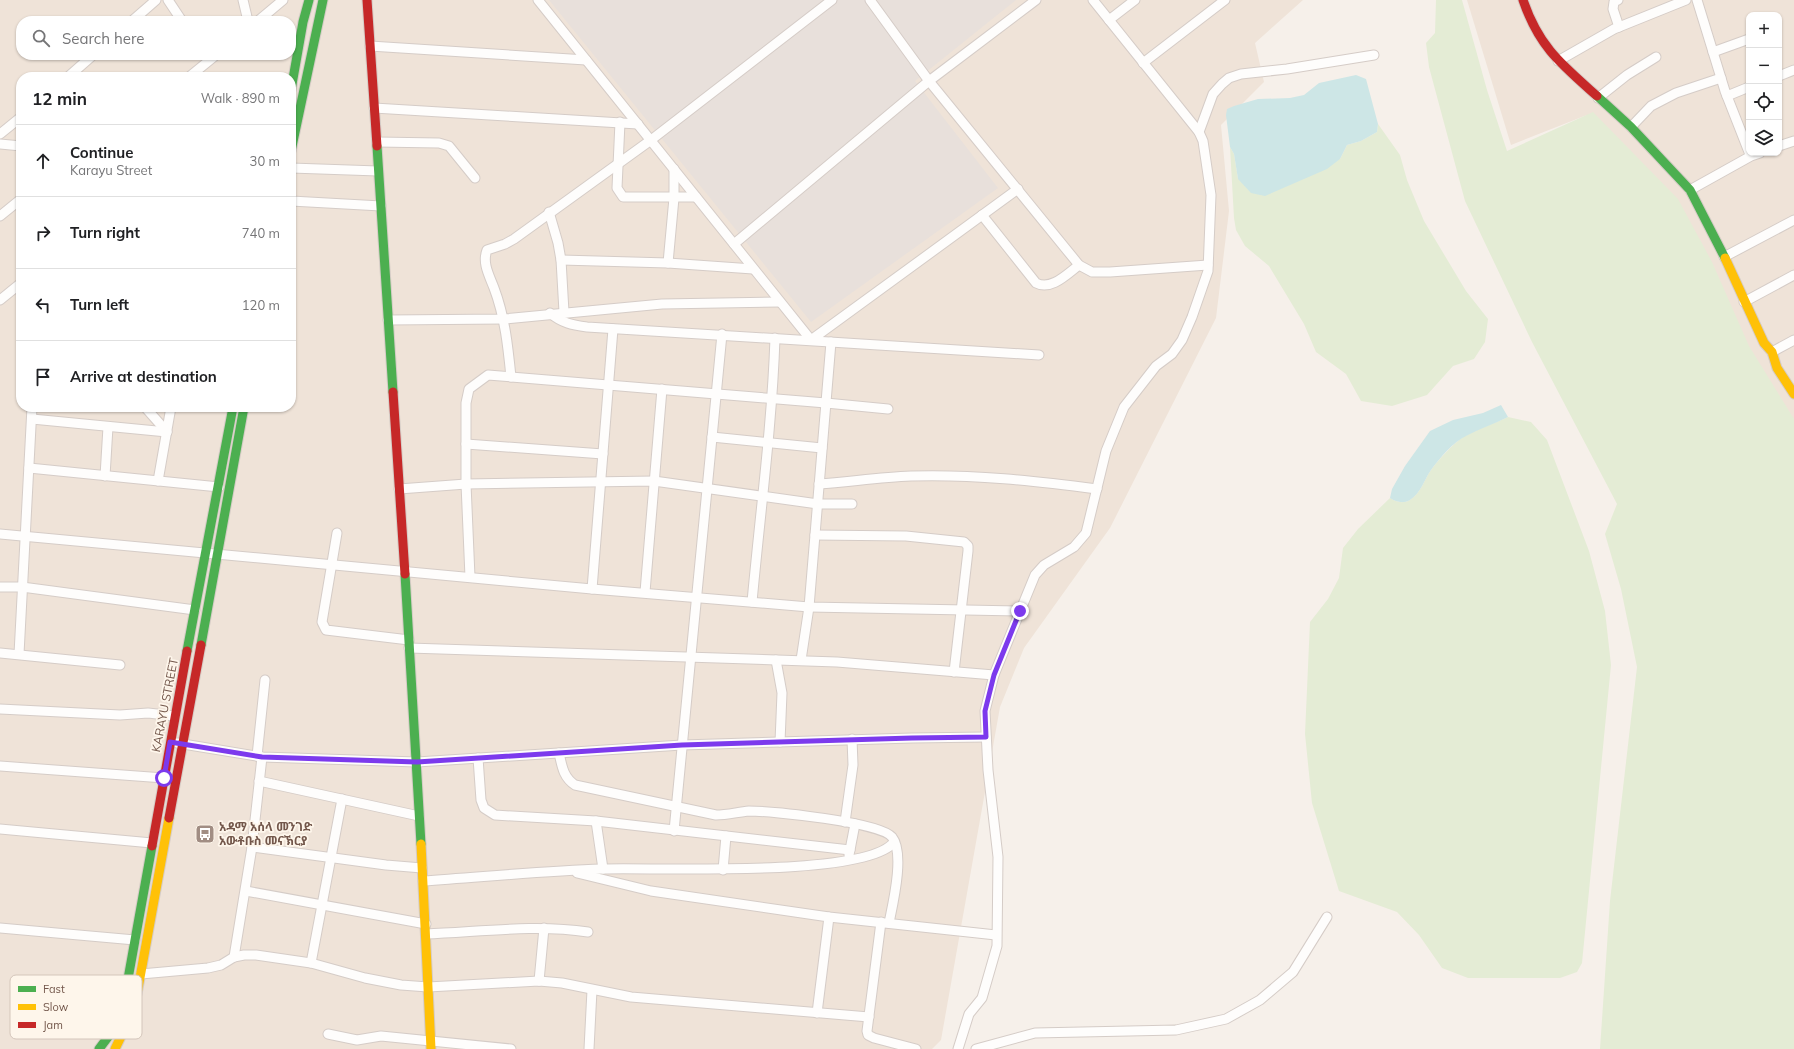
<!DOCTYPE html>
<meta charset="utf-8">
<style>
:root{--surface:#fff;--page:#f2f2f2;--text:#202124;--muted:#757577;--line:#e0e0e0}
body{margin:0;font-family:Mulish,"Noto Sans Ethiopic",sans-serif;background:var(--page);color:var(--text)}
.controls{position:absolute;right:12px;top:12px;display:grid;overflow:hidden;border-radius:8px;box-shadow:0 1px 3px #0004}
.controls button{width:36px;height:36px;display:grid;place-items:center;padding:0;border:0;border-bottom:1px solid var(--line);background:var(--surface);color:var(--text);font:20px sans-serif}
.stop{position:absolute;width:12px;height:12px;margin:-9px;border:3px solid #7c3aed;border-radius:50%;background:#fff}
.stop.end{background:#7c3aed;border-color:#fff;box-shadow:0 1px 4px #0008}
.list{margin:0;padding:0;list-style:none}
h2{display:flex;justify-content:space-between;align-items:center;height:52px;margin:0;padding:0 16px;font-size:17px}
h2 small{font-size:13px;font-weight:400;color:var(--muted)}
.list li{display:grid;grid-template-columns:26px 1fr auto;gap:12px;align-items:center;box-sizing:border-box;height:72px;padding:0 16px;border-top:1px solid var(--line)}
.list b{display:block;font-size:15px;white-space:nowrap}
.list p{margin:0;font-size:13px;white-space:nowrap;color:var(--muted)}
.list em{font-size:13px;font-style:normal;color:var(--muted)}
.icon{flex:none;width:22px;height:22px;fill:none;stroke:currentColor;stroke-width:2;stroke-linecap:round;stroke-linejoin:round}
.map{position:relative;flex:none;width:1794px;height:1049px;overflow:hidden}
.search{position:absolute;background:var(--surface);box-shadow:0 1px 3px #0004;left:16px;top:16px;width:280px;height:44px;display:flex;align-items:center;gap:10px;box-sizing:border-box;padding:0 14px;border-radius:16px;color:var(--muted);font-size:15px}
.panel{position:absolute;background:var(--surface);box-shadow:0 1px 3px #0004;left:16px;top:72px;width:280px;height:340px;border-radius:16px}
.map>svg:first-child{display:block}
.residential{fill:#efe3d8;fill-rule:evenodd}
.industrial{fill:#e8e0db}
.green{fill:#e4ecd5}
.water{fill:#cde6e6}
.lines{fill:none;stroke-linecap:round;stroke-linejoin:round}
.street-casing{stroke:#d5ccc7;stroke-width:11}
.fast-casing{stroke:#d5ccc6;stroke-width:11}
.slow-casing{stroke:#d5ccc6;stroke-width:11}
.jam-casing{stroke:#d5ccc6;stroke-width:11}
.street{stroke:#fefdfc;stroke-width:9}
.fast{stroke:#4caf50;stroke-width:9}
.slow{stroke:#ffc107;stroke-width:9}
.jam{stroke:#c62828;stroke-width:9}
.route{stroke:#7c3aed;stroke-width:5}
.labels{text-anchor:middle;stroke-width:3.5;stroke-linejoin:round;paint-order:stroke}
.street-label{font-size:12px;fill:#73574b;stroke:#fef6eb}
.poi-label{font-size:12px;font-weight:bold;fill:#73574b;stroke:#fef6eb;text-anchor:start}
.key{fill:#fef6eb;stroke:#d4c6bb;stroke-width:1}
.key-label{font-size:11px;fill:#73574b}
</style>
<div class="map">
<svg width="1794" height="1049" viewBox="0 0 1794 1049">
<rect width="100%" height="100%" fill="#f6f0ea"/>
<!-- residential -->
<g class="residential">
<path d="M0,0h1303l-48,43 9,39 -43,43 8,86 -13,107 -106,210 -86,120 -24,59 -59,333 -9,9h-932zM21,21h270v34h-270zM21,77h270v330h-270z"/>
<path d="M1467,0h327v434l-135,-226 -72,-93 -76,30zM1749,15h30v138h-30z"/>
</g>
<!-- industrial -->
<polygon class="industrial" points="549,0 1016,0 915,81 998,188 811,322"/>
<!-- green -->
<g class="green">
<polygon points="1436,0 1462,0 1487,90 1507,151 1593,112 1678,199 1712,262 1749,346 1794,419 1794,1049 1600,1049 1610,901 1637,667 1621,589 1605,534 1617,504 1532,342 1465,201 1429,67 1426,43 1435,33"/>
<polygon points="1378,124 1400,155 1407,180 1424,221 1466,291 1488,319 1485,342 1474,359 1453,366 1427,395 1392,406 1361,401 1346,374 1316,352 1304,324 1269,266 1245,246 1236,230 1234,218 1230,147 1234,154 1238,179 1340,159 1347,145 1361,141 1377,132"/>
<path d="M1508,417l23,5 16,18 42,111 16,60 6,54 -29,298 -5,9 -17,6h-92l-26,-10 -23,-33 -22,-23 -58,-21 -27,-88 -7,-69 5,-112 18,-23 11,-21 4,-30 15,-19 32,-31c6,4 13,6 20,2 11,-7 14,-20 21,-30 9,-12 20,-24 32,-33 10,-7 33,-14 45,-20z"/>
</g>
<!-- water -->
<g class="water">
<polygon points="1356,75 1366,79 1378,124 1377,132 1361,141 1347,145 1340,159 1327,169 1265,196 1251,193 1238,179 1234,154 1230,147 1226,115 1227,109 1234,106 1258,99 1290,98 1304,95 1319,83"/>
<path d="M1501,405l7,12c-14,7 -29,12 -42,19 -13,6 -26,22 -35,34 -7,10 -10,23 -21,30 -7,4 -14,2 -20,-2l2,-9 13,-23 25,-35 23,-11 30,-7z"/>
</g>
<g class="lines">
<defs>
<g id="street">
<polyline points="168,0 182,21"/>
<polyline points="243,0 248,21"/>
<polyline points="538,0 811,340 1018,189"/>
<polyline points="870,0 929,81 1079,265 1092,272 1110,272 1208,265"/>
<polyline points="1618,0 1614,2 1613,9 1619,27"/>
<polyline points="1697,0 1725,91 1749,152"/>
<polyline points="1109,20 1135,0"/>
<polyline points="132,21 156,0"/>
<polyline points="258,21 283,0"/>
<polyline points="370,46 586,60"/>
<polyline points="1713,52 1749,39"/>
<polyline points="1558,61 1614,29 1686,0"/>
<polyline points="1143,63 1225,0"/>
<polyline points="1779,76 1794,70"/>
<polyline points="68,77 93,55"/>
<polyline points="189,77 216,55"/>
<polyline points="1727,96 1749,87"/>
<polyline points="1598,98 1627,75 1656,57"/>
<polyline points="374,108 638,124"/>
<polyline points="620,122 617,188 623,197 696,197"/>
<polyline points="1631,127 1651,106 1676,93 1721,78"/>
<polyline points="1199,132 1213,94 1222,84 1229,78 1241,74 1287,69 1374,55"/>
<polyline points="0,134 21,117"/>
<polyline points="377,142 439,143 449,146 475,178"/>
<polyline points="0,144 21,146"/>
<polyline points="1779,146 1794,141"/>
<polyline points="291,168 378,171"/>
<polyline points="1690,190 1751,156 1760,153"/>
<polyline points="291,201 381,206"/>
<polyline points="549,212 558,243 561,260 564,312"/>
<path d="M982,215l54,68c15,8 31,-9 43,-18"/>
<polyline points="0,216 21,199"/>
<polyline points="734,244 929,81 1036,0"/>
<polyline points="1724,257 1794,220"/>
<polyline points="561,260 668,263 753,269"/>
<polyline points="668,263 674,198 674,169"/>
<polyline points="0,300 21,283"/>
<polyline points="1744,302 1794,275"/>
<path d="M550,313c12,10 22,12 37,14l452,28"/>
<polyline points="388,320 504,319 662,304 780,302"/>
<polyline points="1772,352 1794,340"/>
<path d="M511,377c-3,-30 -6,-60 -17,-89 -5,-13 -12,-25 -7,-38l18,-6 9,-5 137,-99 181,-140"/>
<polyline points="145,407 167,432"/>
<polyline points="32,419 167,432"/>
<polyline points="712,437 822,448"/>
<polyline points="466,444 603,454"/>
<polyline points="29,468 219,487"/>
<polyline points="105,476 108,427"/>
<polyline points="158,481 171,407"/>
<path d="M819,484c30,-2 61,-7 92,-8 62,-2 124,5 186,13"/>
<polyline points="399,489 466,484 654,481 818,504 852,504"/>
<polyline points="337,533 322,622 326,630 409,640"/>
<polyline points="0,534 592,589 809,607 1020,611"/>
<polyline points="815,535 906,536 964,542 968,546 968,551 954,672"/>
<polyline points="470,577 466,484 466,403 469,389 488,375 826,403 888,409"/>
<polyline points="0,587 22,587 195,610"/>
<polyline points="592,589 613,329"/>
<polyline points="645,592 662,389"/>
<path d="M752,602c8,-88 20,-176 23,-264"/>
<polyline points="409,648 837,662 994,675"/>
<polyline points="0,653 120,665"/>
<polyline points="19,654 32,407"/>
<polyline points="776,660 782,693 780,742"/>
<polyline points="801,660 809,607 831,342"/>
<polyline points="0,709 120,715 148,713 175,716"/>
<polyline points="177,743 262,757 417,762 682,745 912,738 986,737"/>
<path d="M559,753c3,13 4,24 16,32l141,30c11,0 22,-3 33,-4 22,0 131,11 143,26 13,16 1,66 -3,86"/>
<polyline points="257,756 265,680"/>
<polyline points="478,758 481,800 484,808 495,815 596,821 850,850"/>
<polyline points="0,766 164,778"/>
<polyline points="259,781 419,816"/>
<polyline points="596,821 603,869"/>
<polyline points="845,822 853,765 852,739"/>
<polyline points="0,829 152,843"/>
<polyline points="674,831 722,334"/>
<polyline points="252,847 386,865 422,868"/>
<polyline points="849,855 855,824"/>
<polyline points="723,870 726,836"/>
<polyline points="577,873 651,891 829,917 996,935"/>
<path d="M423,881c60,-4 119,-10 179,-12 50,-2 265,9 292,-27"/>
<polyline points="246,891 426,924"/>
<polyline points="881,922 867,1031 868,1035 874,1038 916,1049"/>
<polyline points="0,928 135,940"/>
<path d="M426,934c53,-2 109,-10 162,-2"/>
<polyline points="234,957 252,847 262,757"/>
<polyline points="311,963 342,799"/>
<polyline points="141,974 208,968 221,965 234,957 244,955 256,955 311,963 365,978 401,985 428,987 539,981 562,983 631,997 869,1017"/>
<polyline points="539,981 544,928"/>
<polyline points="817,1013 829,917"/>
<polyline points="328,1034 357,1040 381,1036 511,1049"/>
<polyline points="589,1049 592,990"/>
<polyline points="958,1049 969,1014 982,998 997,946 998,857 988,770 985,711 994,675 1035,575 1044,565 1074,547 1086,533 1106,451 1124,407 1156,366 1172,354 1182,340 1192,317 1208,271 1211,195 1203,141 1199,132 1093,0"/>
<polyline points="976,1049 1035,1033 1176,1030 1226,1019 1260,1000 1293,972 1327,917"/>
</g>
<g id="fast">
<polyline points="291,90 303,22 309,0"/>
<polyline points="1597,96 1631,127 1690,190 1725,258"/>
<polyline points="377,146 393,392"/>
<polyline points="291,151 323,0"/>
<polyline points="405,574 421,844"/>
<polyline points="201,645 244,407"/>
<polyline points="187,651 233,407"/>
<polyline points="99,1049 114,1029 124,1001 152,846"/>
</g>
<g id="slow">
<polyline points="1725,258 1764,343 1772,352 1777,368 1794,394"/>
<polyline points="421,844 431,1049"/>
<polyline points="115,1049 128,1022 137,994 169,818"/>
</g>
<g id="jam">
<polyline points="367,0 377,146"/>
<path d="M1523,0c16,47 38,64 74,96"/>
<polyline points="393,392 405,574"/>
<polyline points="169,818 201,645"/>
<polyline points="152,846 187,651"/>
</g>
</defs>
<!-- street casing -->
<use href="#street" class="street-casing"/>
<!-- fast casing -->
<use href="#fast" class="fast-casing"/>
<!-- slow casing -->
<use href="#slow" class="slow-casing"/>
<!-- jam casing -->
<use href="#jam" class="jam-casing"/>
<!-- street -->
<use href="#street" class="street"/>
<!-- fast -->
<use href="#fast" class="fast"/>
<!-- slow -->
<use href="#slow" class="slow"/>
<!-- jam -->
<use href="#jam" class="jam"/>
</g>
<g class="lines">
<!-- route -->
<polyline class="route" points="164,778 170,742 262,757 417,762 682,745 912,738 986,737 985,711 994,675 1020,611"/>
</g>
<!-- icons -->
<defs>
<symbol id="bus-square" viewBox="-11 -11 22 22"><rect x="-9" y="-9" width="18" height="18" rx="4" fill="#a18d83" stroke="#fef6eb"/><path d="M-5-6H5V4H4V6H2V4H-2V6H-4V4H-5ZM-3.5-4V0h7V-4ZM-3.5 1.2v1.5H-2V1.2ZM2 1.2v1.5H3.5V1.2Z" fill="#fff"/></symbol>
</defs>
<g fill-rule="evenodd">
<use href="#bus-square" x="194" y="823" width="22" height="22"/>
</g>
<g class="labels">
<!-- street labels -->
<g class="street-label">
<text transform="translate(165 705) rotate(-79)" y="4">KARAYU STREET</text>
</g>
<!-- poi labels -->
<g class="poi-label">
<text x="219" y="831">አዳማ አሰላ መንገድ<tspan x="219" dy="14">አውቶቡስ መናኽርያ</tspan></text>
</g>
</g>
<!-- legend -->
<rect x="10" y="975" width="132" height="64" rx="6" class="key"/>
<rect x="18" y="986" width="18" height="6" fill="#4caf50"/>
<rect x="18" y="1004" width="18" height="6" fill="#ffc107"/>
<rect x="18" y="1022" width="18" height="6" fill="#c62828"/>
<g class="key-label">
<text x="43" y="993">Fast</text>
<text x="43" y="1011">Slow</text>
<text x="43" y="1029">Jam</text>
</g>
</svg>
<div class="controls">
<button>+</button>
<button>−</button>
<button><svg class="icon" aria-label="locate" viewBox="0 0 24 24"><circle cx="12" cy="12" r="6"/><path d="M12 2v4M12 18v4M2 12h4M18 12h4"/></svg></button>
<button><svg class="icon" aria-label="layers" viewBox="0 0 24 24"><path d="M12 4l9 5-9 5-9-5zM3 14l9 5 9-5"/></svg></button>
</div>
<div class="stop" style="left:164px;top:778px"></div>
<div class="stop end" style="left:1020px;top:611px"></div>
<div class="search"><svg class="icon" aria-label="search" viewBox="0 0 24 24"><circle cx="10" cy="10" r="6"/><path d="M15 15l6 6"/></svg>Search here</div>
<section class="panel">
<h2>12 min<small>Walk · 890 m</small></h2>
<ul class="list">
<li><svg class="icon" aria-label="ahead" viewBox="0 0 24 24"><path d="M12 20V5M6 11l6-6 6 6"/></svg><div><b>Continue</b><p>Karayu Street</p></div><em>30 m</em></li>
<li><svg class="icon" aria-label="right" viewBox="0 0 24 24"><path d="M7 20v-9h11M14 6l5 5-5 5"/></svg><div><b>Turn right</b></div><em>740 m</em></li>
<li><svg class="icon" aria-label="left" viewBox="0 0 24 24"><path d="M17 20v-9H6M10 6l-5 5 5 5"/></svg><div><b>Turn left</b></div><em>120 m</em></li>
<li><svg class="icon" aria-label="arrive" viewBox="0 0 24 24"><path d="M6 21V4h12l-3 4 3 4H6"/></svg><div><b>Arrive at destination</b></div></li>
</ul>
</section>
</div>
